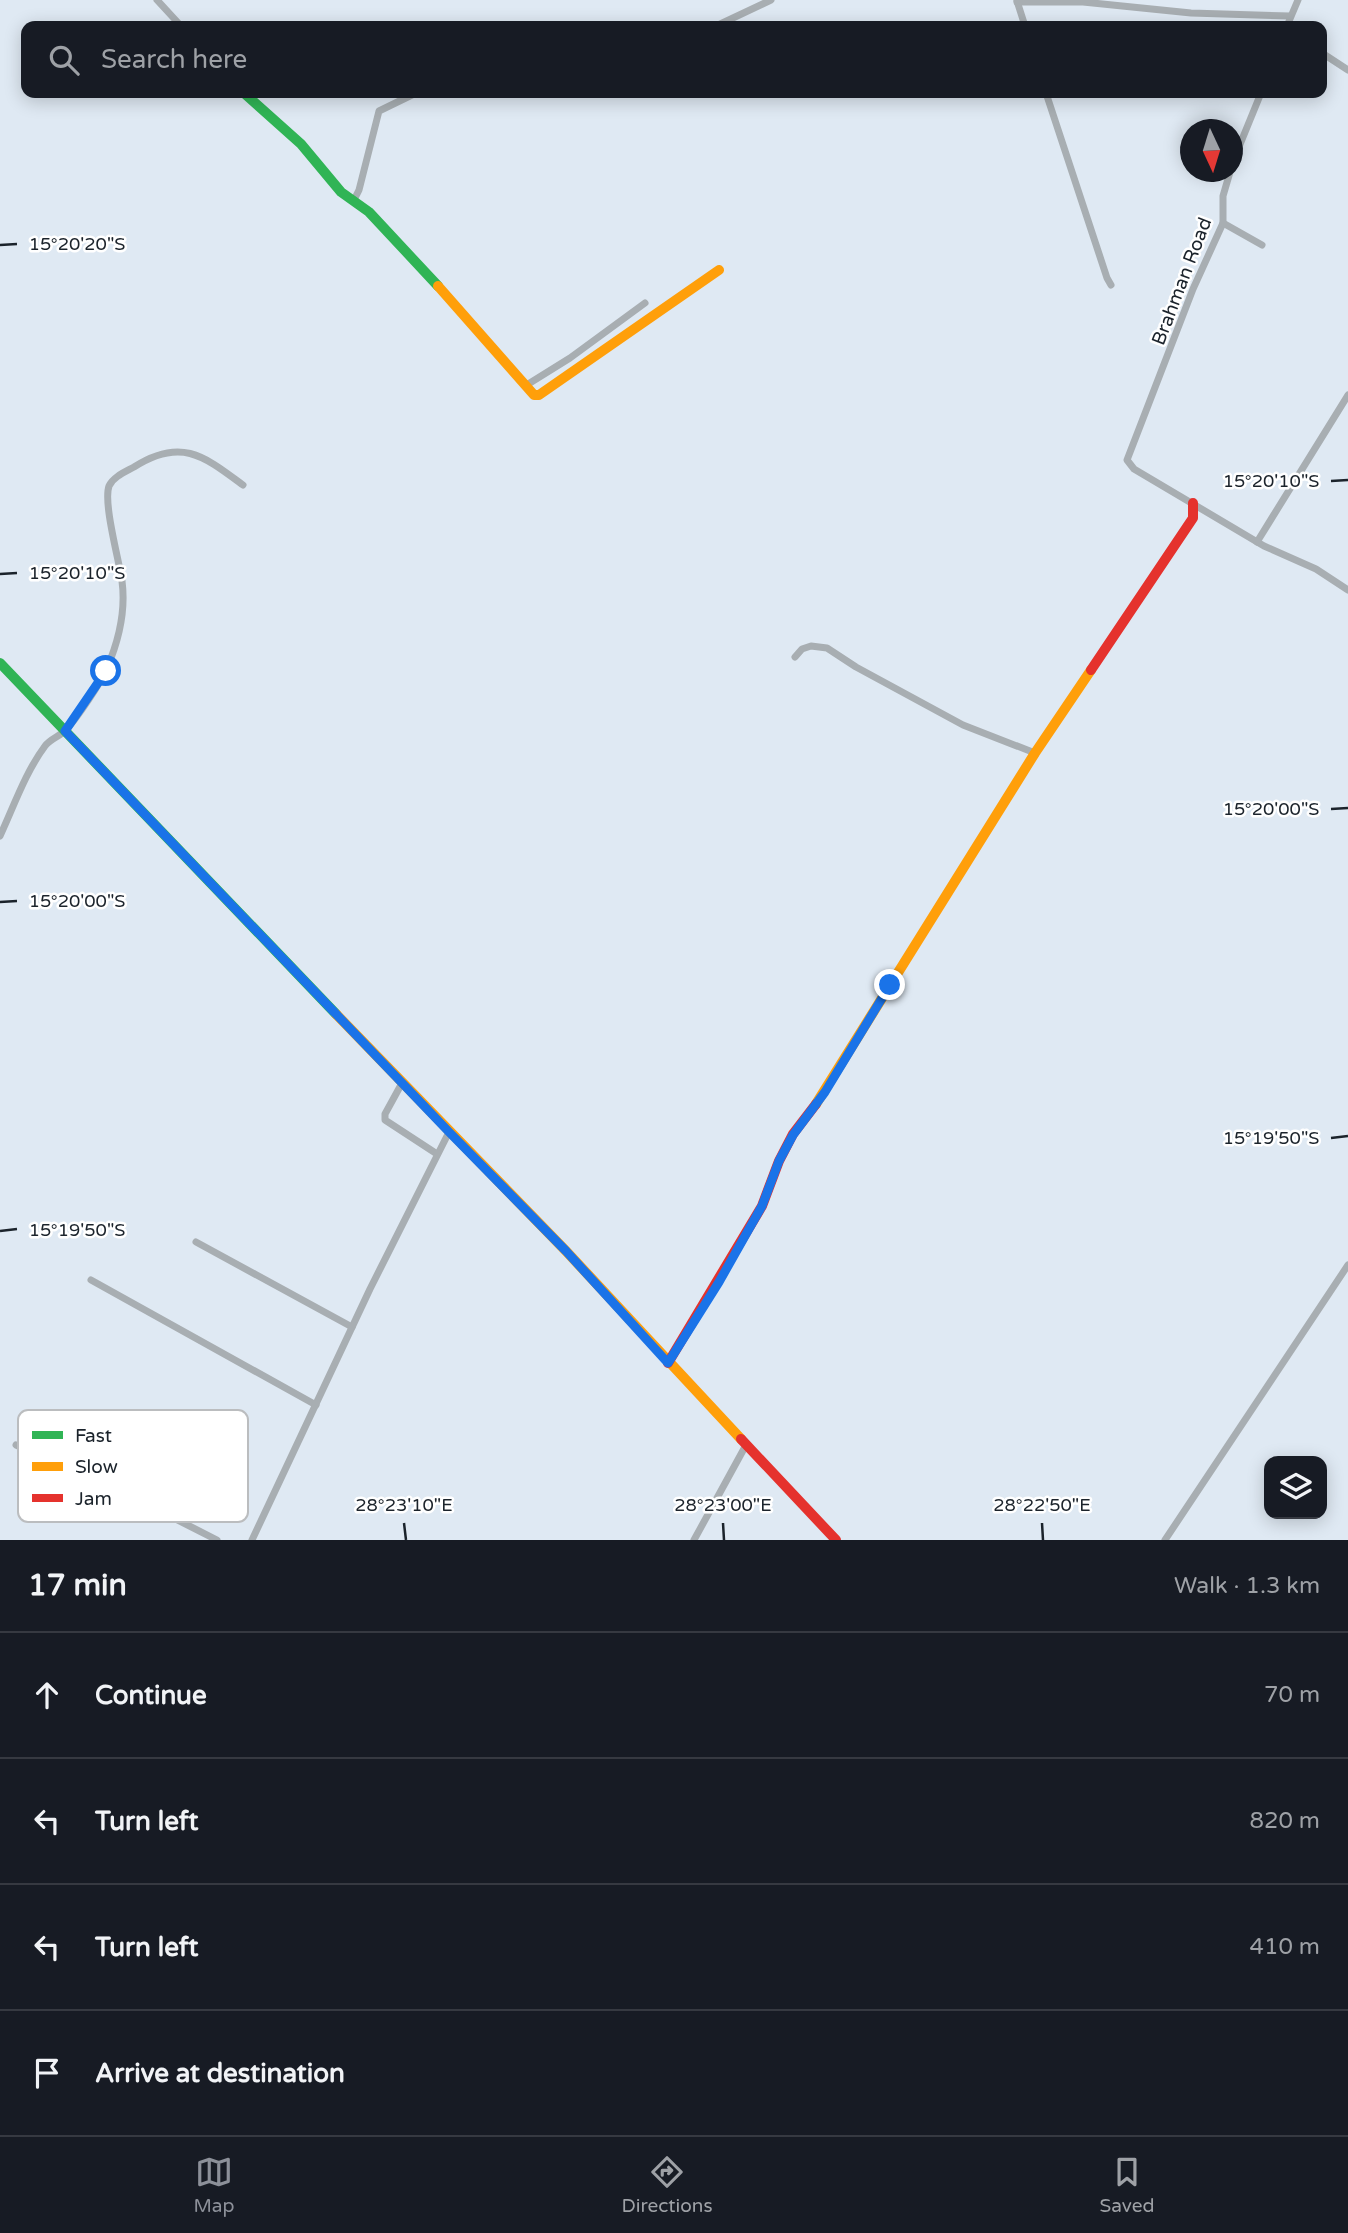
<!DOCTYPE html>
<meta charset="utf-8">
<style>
:root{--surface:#171b24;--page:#242831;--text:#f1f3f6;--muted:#9ea1a6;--line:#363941;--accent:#8c9099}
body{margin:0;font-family:"Varela Round",sans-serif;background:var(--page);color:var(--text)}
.controls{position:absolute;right:21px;bottom:21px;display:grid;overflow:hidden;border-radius:14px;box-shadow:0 4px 18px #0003}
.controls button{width:63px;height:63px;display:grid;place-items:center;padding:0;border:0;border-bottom:2px solid var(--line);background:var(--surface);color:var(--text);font:35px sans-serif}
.compass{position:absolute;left:1180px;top:119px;width:63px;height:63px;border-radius:50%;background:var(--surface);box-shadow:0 4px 18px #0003;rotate:176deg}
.stop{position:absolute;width:21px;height:21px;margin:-16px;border:5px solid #1a73e8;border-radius:50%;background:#fff}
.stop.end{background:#1a73e8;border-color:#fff;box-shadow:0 2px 7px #0008}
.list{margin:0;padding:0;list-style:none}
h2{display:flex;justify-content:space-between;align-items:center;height:91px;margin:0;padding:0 28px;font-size:30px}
h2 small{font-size:23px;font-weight:400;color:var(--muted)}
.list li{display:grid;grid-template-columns:46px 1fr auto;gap:21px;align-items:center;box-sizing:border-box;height:126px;padding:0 28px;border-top:2px solid var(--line)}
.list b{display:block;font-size:26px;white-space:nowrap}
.list em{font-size:23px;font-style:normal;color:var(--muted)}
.icon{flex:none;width:38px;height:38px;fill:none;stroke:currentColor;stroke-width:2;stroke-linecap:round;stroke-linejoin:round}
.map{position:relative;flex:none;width:1348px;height:1540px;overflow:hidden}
.search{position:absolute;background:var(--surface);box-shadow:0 4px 18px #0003;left:21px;right:21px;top:21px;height:77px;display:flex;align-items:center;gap:18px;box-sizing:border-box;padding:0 24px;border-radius:14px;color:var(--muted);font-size:26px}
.sheet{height:595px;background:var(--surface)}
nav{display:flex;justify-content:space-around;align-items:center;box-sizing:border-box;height:98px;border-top:2px solid var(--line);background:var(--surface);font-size:19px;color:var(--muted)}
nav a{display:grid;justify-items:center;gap:4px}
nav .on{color:var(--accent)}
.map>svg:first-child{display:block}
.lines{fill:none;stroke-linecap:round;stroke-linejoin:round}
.street{stroke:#a8aeb2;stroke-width:7}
.fast{stroke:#30b455;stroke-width:10}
.slow{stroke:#ff9f0a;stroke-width:10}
.jam{stroke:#e5322d;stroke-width:10}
.route{stroke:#1a73e8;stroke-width:9}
.ticks{fill:none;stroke:#1b232b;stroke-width:2.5}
.labels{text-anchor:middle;stroke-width:5;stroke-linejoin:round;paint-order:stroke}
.street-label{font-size:19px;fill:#1b232b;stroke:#fff}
.key{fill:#fff;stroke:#bbbdbf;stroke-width:2}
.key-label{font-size:19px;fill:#1b232b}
.ticks-label{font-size:18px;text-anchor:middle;fill:#1b232b;stroke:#fff;stroke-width:5;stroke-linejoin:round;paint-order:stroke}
</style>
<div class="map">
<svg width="1348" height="1540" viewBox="0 0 1348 1540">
<rect width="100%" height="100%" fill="#dfe9f3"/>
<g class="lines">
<!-- street -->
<g class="street">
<polyline points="157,0 181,26"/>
<polyline points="1017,1 1025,26"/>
<polyline points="1017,2 1083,2 1191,13 1290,16"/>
<polyline points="716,26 771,0"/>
<polyline points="1287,26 1298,0"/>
<polyline points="1322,53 1348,70"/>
<polyline points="1046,93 1107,278 1111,285"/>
<polyline points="1232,164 1261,93"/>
<polyline points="1230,172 1223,196 1223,223 1193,289 1127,460 1134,469 1264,546 1316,569 1348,590"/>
<polyline points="354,200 359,190 379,111 416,93"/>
<polyline points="1223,223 1262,245"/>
<polyline points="525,386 570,358 645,303"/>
<polyline points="1257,542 1348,395"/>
<polyline points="795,657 802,649 811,646 827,648 856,667 963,725 1035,753"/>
<path d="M0,836c14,-30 25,-63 45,-90 5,-7 15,-10 21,-16 11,-12 35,-47 41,-62 12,-28 19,-57 15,-87 -3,-21 -19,-78 -13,-95 4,-9 16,-14 25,-19 47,-30 70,-11 109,18"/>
<polyline points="402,1083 385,1114 385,1120 437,1154"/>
<polyline points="196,1242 352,1327"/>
<polyline points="91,1280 316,1405"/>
<polyline points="16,1445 150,1506 217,1540"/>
<polyline points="252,1540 370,1289 449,1132"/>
<polyline points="694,1540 746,1445"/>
<polyline points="1165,1540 1348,1265"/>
</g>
<!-- fast -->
<g class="fast">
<polyline points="244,93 301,144 341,192 369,212 438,286"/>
<polyline points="0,663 336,1014"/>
</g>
<!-- slow -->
<g class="slow">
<polyline points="438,286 534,395 539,395 719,270"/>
<polyline points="336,1014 566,1251 741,1439"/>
<polyline points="816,1104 1035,753 1091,670"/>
</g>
<!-- jam -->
<g class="jam">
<polyline points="1091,670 1193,518 1193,503"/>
<polyline points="668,1363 762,1206 779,1161 793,1134 816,1104"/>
<polyline points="741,1439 836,1540"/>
</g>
</g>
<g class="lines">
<!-- route -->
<polyline class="route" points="106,671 65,731 449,1132 566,1251 668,1363 719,1282 762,1206 779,1161 793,1135 825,1092 890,985"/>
</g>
<!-- ticks -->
<path class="ticks" d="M0,245l17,-1M1331,481l17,-1M0,574l17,-1M1331,809l17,-1M0,902l17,-1M1331,1138l17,-2M0,1231l17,-2M404,1523l2,17M723,1523l1,17M1042,1523l1,17"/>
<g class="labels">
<!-- street labels -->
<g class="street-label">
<text transform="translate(1181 281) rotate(-69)" y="7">Brahman Road</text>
</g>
</g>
<!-- legend -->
<rect x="18" y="1410" width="230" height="112" rx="10" class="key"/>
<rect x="32" y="1431" width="31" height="8" fill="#30b455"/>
<rect x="32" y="1462" width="31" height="9" fill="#ff9f0a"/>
<rect x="32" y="1494" width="31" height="8" fill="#e5322d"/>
<g class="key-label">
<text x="75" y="1442">Fast</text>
<text x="75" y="1473">Slow</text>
<text x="75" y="1505">Jam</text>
</g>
<g class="ticks-label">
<text x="77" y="250">15°20'20"S</text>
<text x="1271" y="487">15°20'10"S</text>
<text x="77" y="579">15°20'10"S</text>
<text x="1271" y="815">15°20'00"S</text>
<text x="77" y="907">15°20'00"S</text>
<text x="1271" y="1144">15°19'50"S</text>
<text x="77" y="1236">15°19'50"S</text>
<text x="404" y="1511">28°23'10"E</text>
<text x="723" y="1511">28°23'00"E</text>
<text x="1042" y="1511">28°22'50"E</text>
</g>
</svg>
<div class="controls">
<button><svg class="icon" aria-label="layers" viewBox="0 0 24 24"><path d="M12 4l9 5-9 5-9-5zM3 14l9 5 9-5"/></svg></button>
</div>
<svg class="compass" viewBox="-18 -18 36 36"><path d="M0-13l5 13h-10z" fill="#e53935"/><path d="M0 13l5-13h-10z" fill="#9ea1a6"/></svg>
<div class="stop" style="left:106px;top:671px"></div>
<div class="stop end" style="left:890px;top:985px"></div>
<div class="search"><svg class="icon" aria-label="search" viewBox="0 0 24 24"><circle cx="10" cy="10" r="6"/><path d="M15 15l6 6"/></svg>Search here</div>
</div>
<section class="sheet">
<h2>17 min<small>Walk · 1.3 km</small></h2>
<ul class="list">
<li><svg class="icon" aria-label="ahead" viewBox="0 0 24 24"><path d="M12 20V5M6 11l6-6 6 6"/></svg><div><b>Continue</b></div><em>70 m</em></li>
<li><svg class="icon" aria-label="left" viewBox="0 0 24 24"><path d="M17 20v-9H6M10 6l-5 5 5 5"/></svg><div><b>Turn left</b></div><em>820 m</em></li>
<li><svg class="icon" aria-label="left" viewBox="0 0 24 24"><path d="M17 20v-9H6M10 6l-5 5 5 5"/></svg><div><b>Turn left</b></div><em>410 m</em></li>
<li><svg class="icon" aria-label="arrive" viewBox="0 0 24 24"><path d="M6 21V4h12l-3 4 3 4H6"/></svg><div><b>Arrive at destination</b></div></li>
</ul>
</section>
<nav>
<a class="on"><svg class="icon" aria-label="map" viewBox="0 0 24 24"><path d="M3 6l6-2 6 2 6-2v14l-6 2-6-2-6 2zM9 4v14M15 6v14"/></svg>Map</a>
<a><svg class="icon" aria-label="directions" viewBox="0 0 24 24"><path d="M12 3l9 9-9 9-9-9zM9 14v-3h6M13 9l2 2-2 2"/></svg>Directions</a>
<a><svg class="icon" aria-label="saved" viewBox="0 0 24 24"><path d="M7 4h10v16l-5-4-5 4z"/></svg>Saved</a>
</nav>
